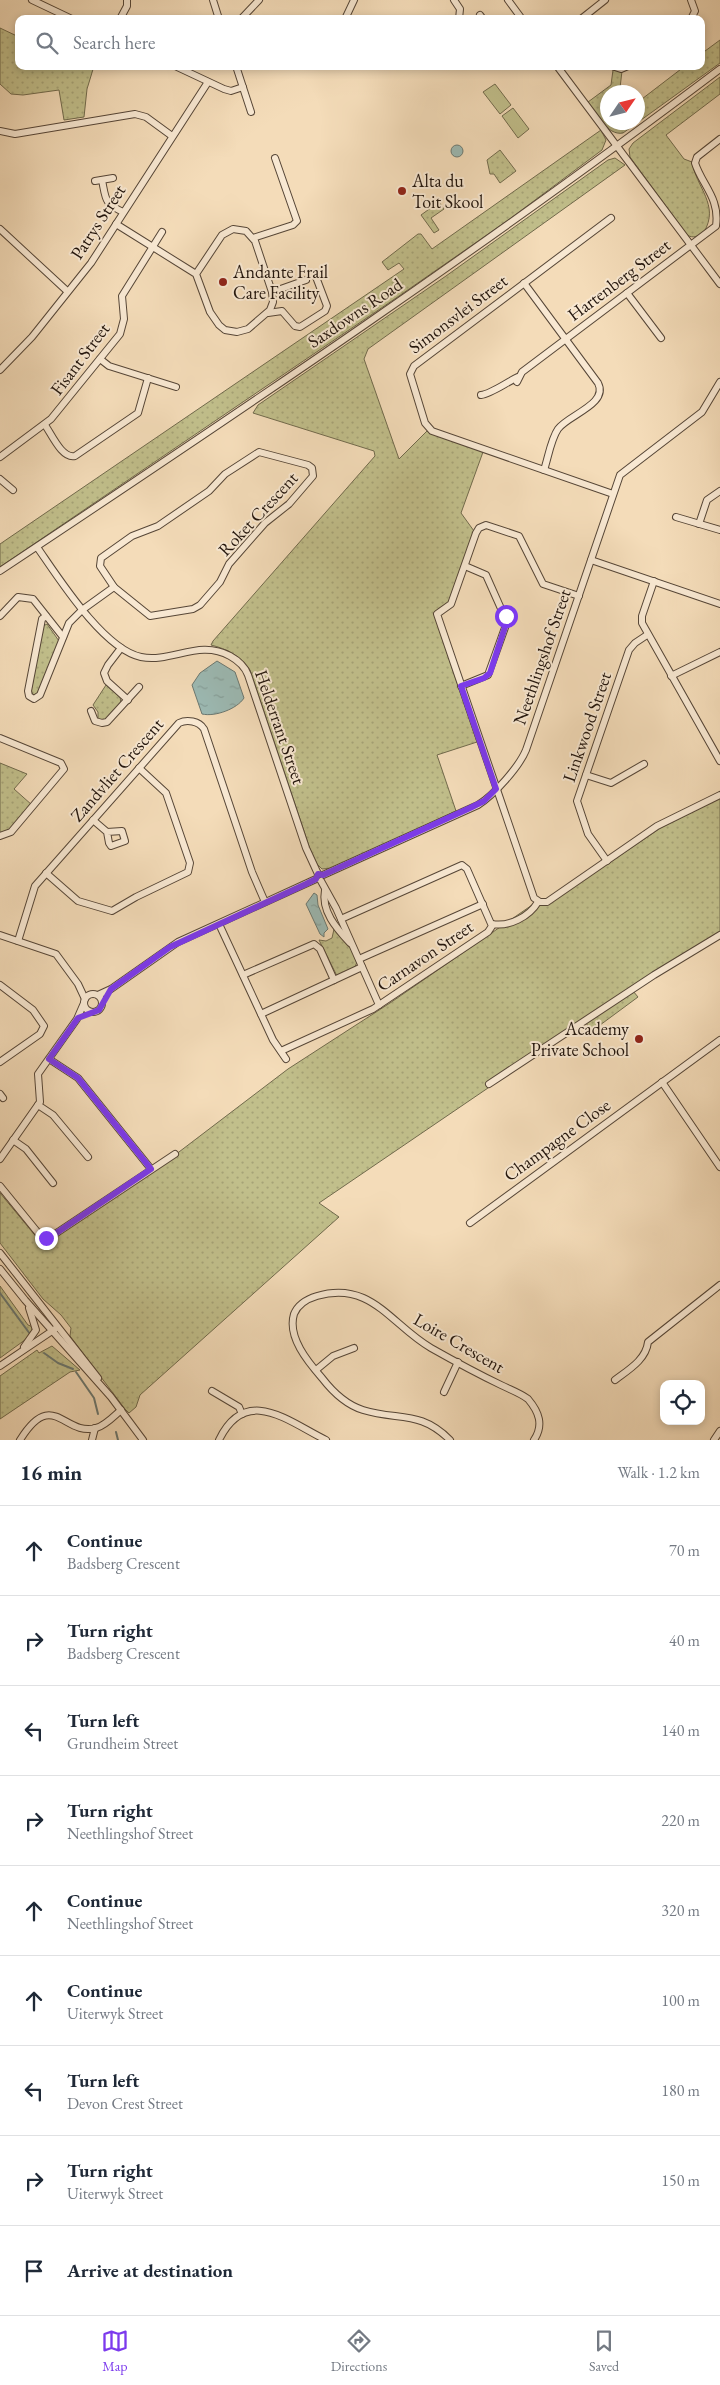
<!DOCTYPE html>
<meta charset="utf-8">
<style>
:root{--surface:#fff;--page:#f2f2f3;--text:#1f2937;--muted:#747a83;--line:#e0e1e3;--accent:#7c3aed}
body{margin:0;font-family:"EB Garamond",serif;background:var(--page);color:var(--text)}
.controls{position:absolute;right:15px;bottom:15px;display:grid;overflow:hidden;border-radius:10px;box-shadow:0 2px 8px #0003}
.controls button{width:45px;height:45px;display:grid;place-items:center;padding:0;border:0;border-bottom:1px solid var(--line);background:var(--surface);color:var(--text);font:25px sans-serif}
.compass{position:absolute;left:600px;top:85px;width:45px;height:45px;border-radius:50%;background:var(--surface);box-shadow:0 2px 8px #0003;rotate:55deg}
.stop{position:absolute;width:15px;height:15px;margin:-11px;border:4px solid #7c3aed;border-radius:50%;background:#fff}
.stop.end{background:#7c3aed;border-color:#fff;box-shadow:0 1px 5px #0008}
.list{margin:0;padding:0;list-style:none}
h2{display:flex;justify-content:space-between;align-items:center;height:65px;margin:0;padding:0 20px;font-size:21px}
h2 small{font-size:16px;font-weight:400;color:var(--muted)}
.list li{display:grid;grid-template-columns:32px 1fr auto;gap:15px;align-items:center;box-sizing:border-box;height:90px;padding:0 20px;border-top:1px solid var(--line)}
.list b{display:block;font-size:19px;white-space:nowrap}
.list p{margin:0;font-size:16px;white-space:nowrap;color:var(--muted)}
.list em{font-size:16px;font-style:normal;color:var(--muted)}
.icon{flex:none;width:28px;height:28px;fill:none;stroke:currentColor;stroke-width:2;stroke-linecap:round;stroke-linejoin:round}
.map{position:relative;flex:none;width:720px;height:1440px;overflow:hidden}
.search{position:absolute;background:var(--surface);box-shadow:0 2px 8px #0003;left:15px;right:15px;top:15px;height:55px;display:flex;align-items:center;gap:12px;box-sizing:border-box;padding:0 18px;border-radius:10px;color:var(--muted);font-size:19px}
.sheet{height:875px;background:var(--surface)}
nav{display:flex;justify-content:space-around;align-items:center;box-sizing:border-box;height:70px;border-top:1px solid var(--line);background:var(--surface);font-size:14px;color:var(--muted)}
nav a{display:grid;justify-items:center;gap:2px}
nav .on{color:var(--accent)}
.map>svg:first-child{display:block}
.grass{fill:url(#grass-dots);stroke:#716a4c}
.pitch{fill:#c1bf8b;stroke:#716a4c}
.water{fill:url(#water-ripples);stroke:#6b7871}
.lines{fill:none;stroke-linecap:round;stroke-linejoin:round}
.stream{stroke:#6b7871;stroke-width:2}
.minor-casing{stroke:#564637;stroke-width:8}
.minor{stroke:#f8e8d2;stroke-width:6}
.route{stroke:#7c3aed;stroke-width:6}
.poi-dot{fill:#8f2418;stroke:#f8e8d2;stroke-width:2}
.labels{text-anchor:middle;stroke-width:4;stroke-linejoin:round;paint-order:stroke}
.poi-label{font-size:18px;fill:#21140c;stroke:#f8e8d2;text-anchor:start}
.street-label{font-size:18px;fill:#21140c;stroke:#f8e8d2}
</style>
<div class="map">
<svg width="720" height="1440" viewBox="0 0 720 1440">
<defs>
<pattern id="grass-dots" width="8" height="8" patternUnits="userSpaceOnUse" patternTransform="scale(1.25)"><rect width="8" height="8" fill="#c1bf8b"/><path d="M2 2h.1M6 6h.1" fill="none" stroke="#a6a377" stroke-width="1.8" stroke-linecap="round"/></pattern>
<pattern id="water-ripples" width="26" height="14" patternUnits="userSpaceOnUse" patternTransform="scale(1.25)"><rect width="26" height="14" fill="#9cbab4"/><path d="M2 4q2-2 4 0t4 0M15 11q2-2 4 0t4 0" fill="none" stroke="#869f9a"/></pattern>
</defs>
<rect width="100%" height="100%" fill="#f4dcb9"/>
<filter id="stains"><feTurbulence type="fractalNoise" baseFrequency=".004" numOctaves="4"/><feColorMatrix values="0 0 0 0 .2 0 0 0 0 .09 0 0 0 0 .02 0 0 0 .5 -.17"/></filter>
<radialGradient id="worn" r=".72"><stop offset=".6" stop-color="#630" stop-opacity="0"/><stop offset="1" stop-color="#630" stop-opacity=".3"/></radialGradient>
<!-- grass -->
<g class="grass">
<polygon points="0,28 19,37 19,66 82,66 87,68 94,66 87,89 84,117 64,120 59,90 23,95 11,94 0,84"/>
<path d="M720,40v23l-97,70c-16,3 -27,-20 -35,-31l23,-17 2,-15 9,1 -2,17 3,4h-15v30h30v-20l47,-36h16v-12z"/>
<path d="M720,77v17l-54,41 18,24 8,3c4,25 28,43 12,70 -6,4 -10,7 -17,3l-57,-78 -1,-8 4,-6z"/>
<polygon points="601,130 606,140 602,150 507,221 399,296 0,567 0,544 404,269 399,263 388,270 382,262 418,234 421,234 432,249"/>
<polygon points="500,150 516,171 500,183 494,174 490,174 487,160"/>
<path d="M615,158l10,7 -257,184 -4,10 35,100 28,-28 56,21 -22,61 13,18 -24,71 -12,7 -3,8 42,125 -40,13 19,56 -123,57 -11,1 -5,-5 -7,-15 -60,-179c-9,-14 -23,-21 -39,-25l2,-4 162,-185 -1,-5 -121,-38 5,-8 188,-129 162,-116z"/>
<polygon points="439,202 444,209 431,218 439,230 434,233 421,215"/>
<polygon points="47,624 59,641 38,693 33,695 31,691 43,626"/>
<polygon points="106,685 120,697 121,703 107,720 98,720 98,712 93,705"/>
<polygon points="0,763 27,774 14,789 32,805 9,830 0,834"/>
<polygon points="720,798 720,937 633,991 638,997 592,1031 585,1022 319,1203 339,1217 140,1395 136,1407 129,1413 125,1409 70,1336 71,1328 61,1315 43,1299 0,1243 0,1193 43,1245 175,1155 288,1069 390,1003 535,903 547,905 659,829"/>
<polygon points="334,929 350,947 357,962 354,969 337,976 319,940 326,941 332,938"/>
<polygon points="0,1286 28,1325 33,1327 29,1337 0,1358"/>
<polygon points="52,1346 80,1370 70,1372 0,1419 0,1376 37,1350 39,1353"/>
</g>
<!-- pitch -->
<g class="pitch">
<polygon points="495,84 511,105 500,114 483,92"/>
<polygon points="513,108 529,129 518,138 502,116"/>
</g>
<!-- water -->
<g class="water">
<circle cx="457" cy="151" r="6"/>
<path d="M217,661l18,11 9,26c-7,11 -29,19 -42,16l-10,-29 8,-12z"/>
<polygon points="314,893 317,895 318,905 328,929 324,933 324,937 320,934 306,904"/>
</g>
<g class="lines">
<!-- stream -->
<g class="stream">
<polyline points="0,1293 30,1334"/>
<polyline points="44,1353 58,1363 73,1369"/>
<polyline points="76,1372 94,1398 98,1414"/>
<polyline points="116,1432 118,1440"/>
</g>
<defs>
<g id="minor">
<polyline points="32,0 72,19"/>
<polyline points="213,0 219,19"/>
<polyline points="454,0 460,9 459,19"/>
<polyline points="508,0 522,19"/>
<polyline points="480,15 483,19"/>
<polyline points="120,19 127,6 127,0"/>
<polyline points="241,19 259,0"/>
<polyline points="345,19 354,0"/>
<polyline points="581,19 605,0"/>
<polyline points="691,19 695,11 691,0"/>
<polyline points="175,66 224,89 231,91 243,87"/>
<polyline points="236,66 251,112"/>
<polyline points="557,66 720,284"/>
<polyline points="612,66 621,69 628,66"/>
<polyline points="0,131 15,134 135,114 146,117 172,136"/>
<path d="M102,180c4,20 2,23 21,32"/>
<polyline points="95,181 113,178"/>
<polyline points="611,218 414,366 410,374 425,423 432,431 613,494"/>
<polyline points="116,224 196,274 210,312 219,325 225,330 237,332 248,329 270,310 273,302 272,292 255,241 246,231 233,229 222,235 196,274"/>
<polyline points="0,229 67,291"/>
<polyline points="253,238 293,225 297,221 275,158"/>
<path d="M524,283l74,100c11,21 -30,32 -40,46 -7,10 -10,29 -14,41"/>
<polyline points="272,292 306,280"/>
<polyline points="627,293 661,338"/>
<polyline points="268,313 282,311 295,326 300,327 325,311 327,306 316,277"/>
<polyline points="100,359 109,366 176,387"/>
<polyline points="0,370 32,337 91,263 208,82"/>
<path d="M517,382l5,-10 194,-146c4,-28 -14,-41 -21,-63l2,-6 23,-18"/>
<path d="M481,395c10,-1 26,-13 37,-18"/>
<path d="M45,425c7,10 17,34 30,31l63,-43 10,-35"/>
<polygon points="259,452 308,465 312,468 313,476 289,504 265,523 229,564 220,582 200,605 193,609 150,616 114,587 100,566 101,558 132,536 158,526 209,491 225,474"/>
<polyline points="0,457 51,419 120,334 124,319 122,296 162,232"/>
<polyline points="0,479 13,490"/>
<polyline points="676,517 720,530"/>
<polyline points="699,524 707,500 720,491"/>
<path d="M37,547c21,30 66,102 104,110 31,6 58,-18 89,-1 9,5 15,11 18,19l58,173 12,26"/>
<polyline points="591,560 720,604"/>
<path d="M0,571c244,-162 486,-325 720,-502"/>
<polyline points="654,581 642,616 642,623 720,761"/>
<polyline points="579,596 543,584 519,536 486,525 479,528 476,533 451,604 437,614 534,898 540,902 547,902 657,826 720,795"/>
<polyline points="0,616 18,597 33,599 63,637"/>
<polyline points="46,616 42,619 28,691 29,696 34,699 40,695 69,623 82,610 114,587"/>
<polyline points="121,648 108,665 104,673 107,681 128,700"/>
<polyline points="671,676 720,652"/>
<polyline points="461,686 488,675 507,622 486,575 465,566"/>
<polyline points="91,711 95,721 102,723 107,722 139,687"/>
<polyline points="0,738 61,763 64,769 11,832 0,836"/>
<polyline points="586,775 611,783 644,764"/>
<polyline points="93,820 107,832 122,831 125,841 111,846 109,843 107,832"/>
<polyline points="607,861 588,834 577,801 629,650 635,643 647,635"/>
<polyline points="46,873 78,901 112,911 136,897 188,872 190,863 166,793 139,768"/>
<path d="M323,875l155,-70c16,-10 41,-38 48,-55l94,-275 82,-63 18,-30"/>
<polyline points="321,881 336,908 379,1005"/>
<path d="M325,890c-4,21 11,38 25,53"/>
<polyline points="219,924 273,1040 286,1059"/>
<path d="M492,924c17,3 37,-7 46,-22"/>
<polyline points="0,935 56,954 78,984 85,999"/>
<path d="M18,941l17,-55 144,-163c8,-4 20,-2 25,6l48,143 13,30"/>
<polyline points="359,959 483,904"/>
<polyline points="243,975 314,944 320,949 334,980"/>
<polyline points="0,985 33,1010 44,1026 40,1034 0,1062"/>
<circle cx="93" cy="1003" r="9"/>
<polyline points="98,995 111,989 178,942 316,879"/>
<polyline points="261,1014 362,967"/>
<polyline points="281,1051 373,1009 488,932 492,926 467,869 462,865 341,919"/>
<polyline points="49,1059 78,1078 151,1169"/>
<polyline points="662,1082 720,1167"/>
<polyline points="489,1084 654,975 720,935"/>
<polyline points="0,1094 3,1098"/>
<polyline points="38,1105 53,1115 88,1157"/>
<polyline points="13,1140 26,1149 53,1183"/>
<polyline points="0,1159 40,1102 38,1074 77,1019 84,1003"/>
<polyline points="0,1186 39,1234 49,1238 175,1154"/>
<polyline points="470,1223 720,1040"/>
<polyline points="0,1253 98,1378"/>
<polyline points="0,1269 25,1300 111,1397 143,1440"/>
<polyline points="24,1347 36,1330 29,1308"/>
<polyline points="0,1366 55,1329"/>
<polyline points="316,1370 333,1356 354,1348"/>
<path d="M615,1380c13,-10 31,-20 33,-38l72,-57"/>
<polyline points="212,1391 239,1407 242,1414"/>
<polyline points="444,1392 458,1362"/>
<path d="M20,1440c33,-53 44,-3 76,-12 9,-2 18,-12 25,-18"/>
<polyline points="92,1440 95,1428"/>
<path d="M219,1440c27,-56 70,-18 107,0"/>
<path d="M450,1440c-30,-30 -51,-19 -87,-30 -16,-5 -31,-19 -41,-32 -14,-16 -35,-41 -28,-64 4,-10 13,-15 23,-18 54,-16 74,29 114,52 23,13 47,26 70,37 10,5 19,8 27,14 11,13 16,26 6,41"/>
<polyline points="714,1440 720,1431"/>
</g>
</defs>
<!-- minor casing -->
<use href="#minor" class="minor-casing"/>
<!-- minor -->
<use href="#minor" class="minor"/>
</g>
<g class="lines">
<!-- route -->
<polyline class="route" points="46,1238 52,1236 151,1169 78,1078 49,1059 78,1018 99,1010 111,989 170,947 306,884 316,879 318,874 323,875 470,808 484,801 496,789 461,686 484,678 490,673 506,624 506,616"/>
</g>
<!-- markers -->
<g class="poi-dot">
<circle cx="402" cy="191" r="5"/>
<circle cx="223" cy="282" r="5"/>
<circle cx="639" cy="1039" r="5"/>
</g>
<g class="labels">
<!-- poi labels -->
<g class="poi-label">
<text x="412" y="187">Alta du<tspan x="412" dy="21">Toit Skool</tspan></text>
<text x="233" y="278">Andante Frail<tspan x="233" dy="21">Care Facility</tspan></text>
<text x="629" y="1035" text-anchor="end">Academy<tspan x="629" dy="21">Private School</tspan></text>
</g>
<!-- street labels -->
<g class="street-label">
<text transform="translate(98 222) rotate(-57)" y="6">Patrys Street</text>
<text transform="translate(619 280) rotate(-37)" y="6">Hartenberg Street</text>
<text transform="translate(355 313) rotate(-34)" y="6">Saxdowns Road</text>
<text transform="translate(458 314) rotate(-37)" y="6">Simonsvlei Street</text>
<text transform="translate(80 359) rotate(-53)" y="6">Fisant Street</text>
<text transform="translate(258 514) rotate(-47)" y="6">Roket Crescent</text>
<text transform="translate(542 657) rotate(-71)" y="6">Neethlingshof Street</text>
<text transform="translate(280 727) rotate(71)" y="6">Helderrant Street</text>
<text transform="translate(587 727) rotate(-71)" y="6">Linkwood Street</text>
<text transform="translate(117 770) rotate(-49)" y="6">Zandvliet Crescent</text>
<text transform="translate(425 956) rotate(-34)" y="6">Carnavon Street</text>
<text transform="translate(557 1140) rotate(-36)" y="6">Champagne Close</text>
<text transform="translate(459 1343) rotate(30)" y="6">Loire Crescent</text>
</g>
</g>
<rect width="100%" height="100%" filter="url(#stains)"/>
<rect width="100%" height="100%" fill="url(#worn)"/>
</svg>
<div class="controls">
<button><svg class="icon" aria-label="locate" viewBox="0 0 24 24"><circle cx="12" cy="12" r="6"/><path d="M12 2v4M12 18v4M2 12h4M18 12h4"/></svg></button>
</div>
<svg class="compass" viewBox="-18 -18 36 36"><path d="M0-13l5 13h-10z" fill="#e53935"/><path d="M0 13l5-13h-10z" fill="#747a83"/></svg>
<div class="stop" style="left:506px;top:616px"></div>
<div class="stop end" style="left:46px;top:1238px"></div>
<div class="search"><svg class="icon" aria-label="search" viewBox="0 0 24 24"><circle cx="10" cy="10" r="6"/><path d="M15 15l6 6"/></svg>Search here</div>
</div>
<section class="sheet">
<h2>16 min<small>Walk · 1.2 km</small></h2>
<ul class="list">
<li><svg class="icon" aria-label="ahead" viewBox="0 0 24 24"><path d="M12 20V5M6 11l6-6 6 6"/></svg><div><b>Continue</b><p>Badsberg Crescent</p></div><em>70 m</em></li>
<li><svg class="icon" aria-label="right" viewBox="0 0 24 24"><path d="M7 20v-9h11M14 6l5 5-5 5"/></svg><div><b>Turn right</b><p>Badsberg Crescent</p></div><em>40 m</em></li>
<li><svg class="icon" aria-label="left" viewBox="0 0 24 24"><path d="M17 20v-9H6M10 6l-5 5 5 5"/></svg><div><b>Turn left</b><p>Grundheim Street</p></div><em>140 m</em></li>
<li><svg class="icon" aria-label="right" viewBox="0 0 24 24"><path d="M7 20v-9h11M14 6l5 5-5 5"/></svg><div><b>Turn right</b><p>Neethlingshof Street</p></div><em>220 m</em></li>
<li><svg class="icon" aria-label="ahead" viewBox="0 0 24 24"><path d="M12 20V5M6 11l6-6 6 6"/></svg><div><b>Continue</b><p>Neethlingshof Street</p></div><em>320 m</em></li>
<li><svg class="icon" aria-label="ahead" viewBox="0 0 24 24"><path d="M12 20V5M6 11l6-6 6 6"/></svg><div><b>Continue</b><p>Uiterwyk Street</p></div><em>100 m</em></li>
<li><svg class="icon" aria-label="left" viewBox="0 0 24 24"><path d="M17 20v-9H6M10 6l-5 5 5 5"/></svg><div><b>Turn left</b><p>Devon Crest Street</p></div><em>180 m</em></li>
<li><svg class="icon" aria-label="right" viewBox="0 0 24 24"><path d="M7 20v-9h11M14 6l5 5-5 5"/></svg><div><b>Turn right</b><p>Uiterwyk Street</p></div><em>150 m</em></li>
<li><svg class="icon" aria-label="arrive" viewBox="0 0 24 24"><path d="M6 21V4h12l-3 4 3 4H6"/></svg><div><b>Arrive at destination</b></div></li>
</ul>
</section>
<nav>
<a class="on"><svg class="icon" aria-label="map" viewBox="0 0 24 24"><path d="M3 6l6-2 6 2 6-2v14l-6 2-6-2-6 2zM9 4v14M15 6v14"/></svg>Map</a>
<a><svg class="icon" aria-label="directions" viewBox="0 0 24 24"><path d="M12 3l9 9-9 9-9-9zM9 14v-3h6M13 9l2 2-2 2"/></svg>Directions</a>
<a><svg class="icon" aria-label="saved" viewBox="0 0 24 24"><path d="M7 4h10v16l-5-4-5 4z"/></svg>Saved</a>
</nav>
